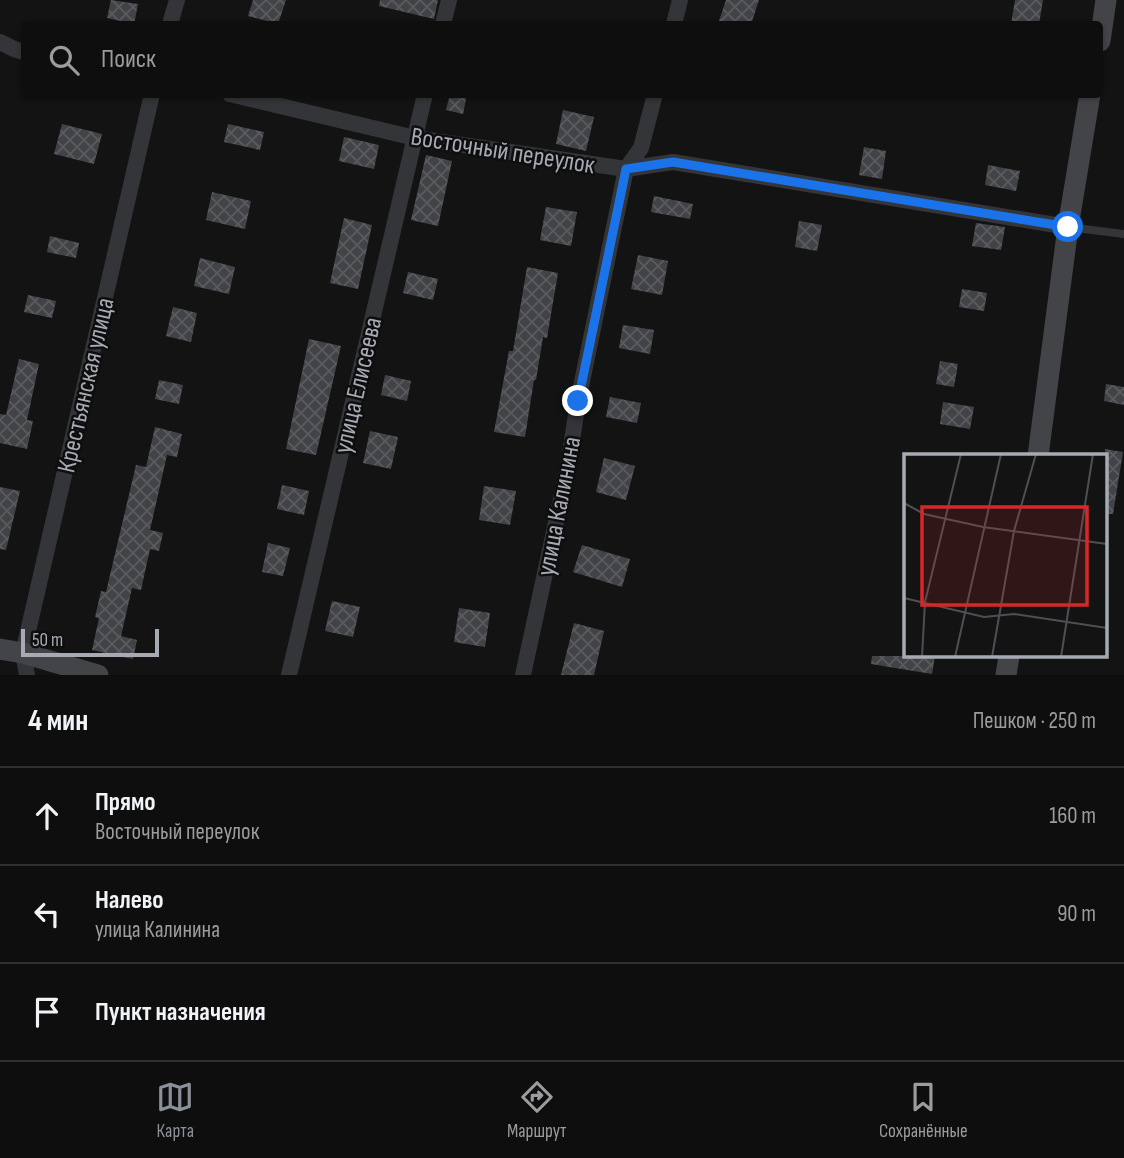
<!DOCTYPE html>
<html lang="ru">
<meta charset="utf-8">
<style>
:root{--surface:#0e0e0f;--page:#1c1c1d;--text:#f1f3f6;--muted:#9b9c9e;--line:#2e2e2f;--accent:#8c9099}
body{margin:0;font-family:"Sofia Sans Condensed",sans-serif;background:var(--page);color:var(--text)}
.scale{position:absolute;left:21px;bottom:18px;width:138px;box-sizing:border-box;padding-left:7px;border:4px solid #a6aab3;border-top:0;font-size:19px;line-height:24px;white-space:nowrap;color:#a6aab3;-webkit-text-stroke:5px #0e0e0f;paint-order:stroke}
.stop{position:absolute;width:21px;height:21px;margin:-16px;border:5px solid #1a73e8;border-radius:50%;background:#fff}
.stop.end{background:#1a73e8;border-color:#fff;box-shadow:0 2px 7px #0008}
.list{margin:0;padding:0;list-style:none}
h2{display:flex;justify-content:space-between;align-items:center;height:91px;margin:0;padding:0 28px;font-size:30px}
h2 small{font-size:23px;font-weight:400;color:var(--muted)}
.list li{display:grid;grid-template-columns:46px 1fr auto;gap:21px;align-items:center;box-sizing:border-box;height:98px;padding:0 28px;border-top:2px solid var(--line)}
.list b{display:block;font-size:26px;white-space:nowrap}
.list p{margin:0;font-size:23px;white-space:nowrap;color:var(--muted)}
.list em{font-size:23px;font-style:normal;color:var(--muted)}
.icon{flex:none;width:38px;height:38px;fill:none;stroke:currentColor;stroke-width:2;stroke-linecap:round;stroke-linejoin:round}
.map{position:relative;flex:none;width:1124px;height:675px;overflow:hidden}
.search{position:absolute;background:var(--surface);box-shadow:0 2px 5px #0004;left:21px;right:21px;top:21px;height:77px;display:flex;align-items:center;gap:18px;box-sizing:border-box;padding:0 24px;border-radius:7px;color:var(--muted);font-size:26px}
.sheet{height:385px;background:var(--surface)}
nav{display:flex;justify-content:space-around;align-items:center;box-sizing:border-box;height:98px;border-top:2px solid var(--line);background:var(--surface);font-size:19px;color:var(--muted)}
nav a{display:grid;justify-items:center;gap:4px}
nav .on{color:var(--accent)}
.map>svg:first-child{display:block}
.building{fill:url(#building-cross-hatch)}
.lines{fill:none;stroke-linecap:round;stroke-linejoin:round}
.lane{stroke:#343538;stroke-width:8}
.street{stroke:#343538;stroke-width:16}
.secondary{stroke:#424448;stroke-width:21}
.route{stroke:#1a73e8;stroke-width:9}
.labels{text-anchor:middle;stroke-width:5;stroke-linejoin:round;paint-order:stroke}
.street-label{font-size:26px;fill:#a6aab3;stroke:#0e0e0f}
.inset-road{fill:none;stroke:#4e4f54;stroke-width:2}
.view{fill:#d62828;fill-opacity:0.15;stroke:#d62828;stroke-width:3.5}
.inset-edge{fill:none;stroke:#a6aab3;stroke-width:3.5}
</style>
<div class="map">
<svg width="1124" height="675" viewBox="0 0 1124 675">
<defs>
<pattern id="building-cross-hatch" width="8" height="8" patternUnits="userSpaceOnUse" patternTransform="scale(1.75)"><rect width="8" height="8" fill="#424347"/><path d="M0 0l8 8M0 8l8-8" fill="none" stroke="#5a5b5f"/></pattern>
</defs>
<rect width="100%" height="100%" fill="#131314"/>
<!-- building -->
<g class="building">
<polygon points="111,0 138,4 134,24 107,18"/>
<polygon points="253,0 286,0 278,24 248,16"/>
<polygon points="380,0 438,0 434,19 379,6"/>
<polygon points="726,0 759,0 751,24 718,24"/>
<polygon points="1015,0 1043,0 1039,24 1011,24"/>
<polygon points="450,94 467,94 463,114 446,110"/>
<polygon points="563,110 594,117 586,151 556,144"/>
<polygon points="62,124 102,134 94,164 54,154"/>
<polygon points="228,124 264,132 260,150 224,142"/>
<polygon points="344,137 379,145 374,169 339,161"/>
<polygon points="864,147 886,151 882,179 859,175"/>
<polygon points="426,155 452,161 438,226 411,220"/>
<polygon points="988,165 1020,171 1016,191 985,185"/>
<polygon points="212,192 251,201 245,229 206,220"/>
<polygon points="654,196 693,204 690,219 651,212"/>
<polygon points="546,207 577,212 571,246 540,240"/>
<polygon points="344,218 372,225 358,289 330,283"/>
<polygon points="799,221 822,225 817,251 795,247"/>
<polygon points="976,223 1005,227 1001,250 972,246"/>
<polygon points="50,236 79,243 76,258 47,252"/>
<polygon points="638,255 668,261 662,295 631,289"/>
<polygon points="200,258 235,267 229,294 194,286"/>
<polygon points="527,267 558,273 547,338 543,337 536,380 534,380 525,437 494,432 509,351 513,351"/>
<polygon points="408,272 438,279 433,300 403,293"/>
<polygon points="962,289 987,293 984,311 959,307"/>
<polygon points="28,295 56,301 52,318 24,312"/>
<polygon points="173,307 197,313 191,342 166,336"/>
<polygon points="623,325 654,330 650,354 619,348"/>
<polygon points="309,339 341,346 316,455 286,449"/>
<polygon points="19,359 39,364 27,420 33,421 27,449 0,443 0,414 6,415"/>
<polygon points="940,361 958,364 954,387 936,384"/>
<polygon points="385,375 411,381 407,401 381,395"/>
<polygon points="159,380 183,385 179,404 155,399"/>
<polygon points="1106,384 1124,387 1124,405 1104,401"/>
<polygon points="610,397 641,403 637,423 606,417"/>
<polygon points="943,402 974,407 970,429 940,424"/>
<polygon points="155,427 182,434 177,457 167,455 150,530 163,533 159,551 150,549 141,590 132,588 121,636 137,640 133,659 92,650 99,618 95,617 101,591 106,592 136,465 146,467"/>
<polygon points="370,431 398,437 391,469 363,463"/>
<polygon points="1105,449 1123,452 1113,514 1105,514"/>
<polygon points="604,458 635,466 626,500 596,492"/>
<polygon points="282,485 309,491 304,515 277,509"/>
<polygon points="484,486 516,491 510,525 479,520"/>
<polygon points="0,487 20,491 6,550 0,549"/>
<polygon points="268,543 290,548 283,576 262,572"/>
<polygon points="582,545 630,559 622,587 573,572"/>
<polygon points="332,601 360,607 353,637 325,631"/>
<polygon points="459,608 490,613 485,647 454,642"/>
<polygon points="574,623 604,631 594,675 561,675"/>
<polygon points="872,656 935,656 932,674 871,664"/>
</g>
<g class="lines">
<!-- lane -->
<polyline class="lane" points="1068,227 1124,234"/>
<!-- street -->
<g class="street">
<polyline points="170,24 177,0"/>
<polyline points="443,24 449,0"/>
<polyline points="674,24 680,0"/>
<polyline points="0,42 14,49 24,52"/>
<polyline points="230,94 415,138 626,169 673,162 1068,227"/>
<polyline points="27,675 23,653 152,94"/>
<polyline points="289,675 425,94"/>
<polyline points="523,675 568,467 578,401 626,169 641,148 655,94"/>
</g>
<!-- secondary -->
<g class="secondary">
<polyline points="1100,41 1106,0"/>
<polyline points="1038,456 1068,227 1090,94"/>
<polyline points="0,649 23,653 98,675"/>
<polyline points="1006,675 1009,656"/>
</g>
</g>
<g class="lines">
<!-- route -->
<polyline class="route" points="578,401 626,169 673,162 1068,227"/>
</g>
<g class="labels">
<!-- street labels -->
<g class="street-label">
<text transform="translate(503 150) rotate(9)" y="9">Восточный переулок</text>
<text transform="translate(85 385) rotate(-77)" y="9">Крестьянская улица</text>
<text transform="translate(357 385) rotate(-77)" y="9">улица Елисеева</text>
<text transform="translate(558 506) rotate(-79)" y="9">улица Калинина</text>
</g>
</g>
<!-- overview -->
<g transform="translate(904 454)">
<rect width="203" height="203" fill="#131314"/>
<path class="inset-road" d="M0,49l20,11 59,13 124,17M0,144l80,19 30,-3 93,14M18,203l3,-55 36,-148M51,203l46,-203M88,203l22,-126 22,-77M157,203l32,-203"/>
<path class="view" d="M18,53h165v98h-165z"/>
<rect width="203" height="203" class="inset-edge"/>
</g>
</svg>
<div class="scale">50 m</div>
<div class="stop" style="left:1068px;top:227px"></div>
<div class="stop end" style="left:578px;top:401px"></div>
<div class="search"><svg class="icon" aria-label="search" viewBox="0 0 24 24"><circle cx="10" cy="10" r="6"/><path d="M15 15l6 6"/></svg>Поиск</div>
</div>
<section class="sheet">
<h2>4 мин<small>Пешком · 250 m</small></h2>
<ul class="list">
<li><svg class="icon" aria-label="ahead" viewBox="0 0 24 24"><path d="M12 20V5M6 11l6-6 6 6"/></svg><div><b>Прямо</b><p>Восточный переулок</p></div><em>160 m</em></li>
<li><svg class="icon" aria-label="left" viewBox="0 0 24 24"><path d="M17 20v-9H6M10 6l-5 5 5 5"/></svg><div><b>Налево</b><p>улица Калинина</p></div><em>90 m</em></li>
<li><svg class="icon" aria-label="arrive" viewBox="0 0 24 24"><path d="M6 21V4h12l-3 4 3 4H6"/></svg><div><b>Пункт назначения</b></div></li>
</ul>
</section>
<nav>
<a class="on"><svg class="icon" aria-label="map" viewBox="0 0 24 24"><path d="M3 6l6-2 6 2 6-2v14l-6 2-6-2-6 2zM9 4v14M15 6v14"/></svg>Карта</a>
<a><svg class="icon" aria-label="directions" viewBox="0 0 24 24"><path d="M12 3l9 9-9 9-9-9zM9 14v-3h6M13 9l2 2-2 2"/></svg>Маршрут</a>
<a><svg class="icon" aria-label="saved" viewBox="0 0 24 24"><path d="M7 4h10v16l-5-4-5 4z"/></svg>Сохранённые</a>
</nav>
